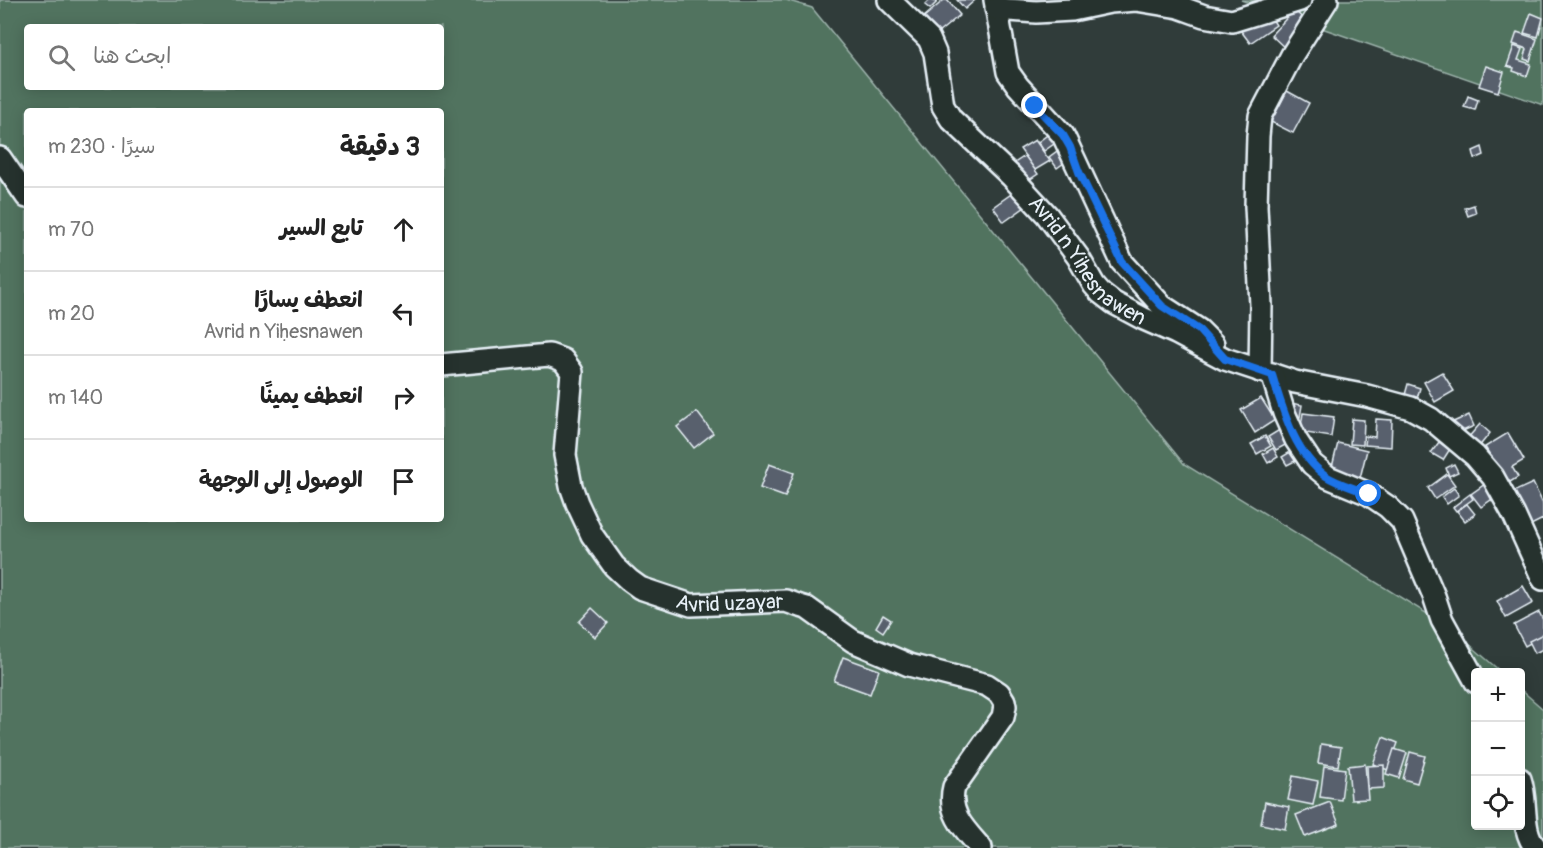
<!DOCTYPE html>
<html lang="ar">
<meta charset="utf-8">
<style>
:root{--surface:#fff;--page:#f2f2f2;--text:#222;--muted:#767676;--line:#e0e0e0}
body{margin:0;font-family:Pangolin,"Playpen Sans Arabic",sans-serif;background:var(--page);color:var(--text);direction:rtl}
.controls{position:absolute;right:18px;bottom:18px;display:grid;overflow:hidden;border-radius:6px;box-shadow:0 3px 15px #0003}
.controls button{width:54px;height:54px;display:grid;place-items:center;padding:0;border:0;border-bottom:2px solid var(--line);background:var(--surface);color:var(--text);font:30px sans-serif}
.stop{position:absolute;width:18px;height:18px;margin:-14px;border:4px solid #1a73e8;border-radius:50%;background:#fff}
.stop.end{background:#1a73e8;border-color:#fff;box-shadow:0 2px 6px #0008}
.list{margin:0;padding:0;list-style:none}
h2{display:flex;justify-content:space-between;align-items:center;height:78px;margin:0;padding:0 24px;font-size:26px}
h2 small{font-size:20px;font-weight:400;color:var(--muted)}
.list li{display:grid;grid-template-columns:39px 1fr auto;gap:18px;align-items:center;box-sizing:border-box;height:84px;padding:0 24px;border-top:2px solid var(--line)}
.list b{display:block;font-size:22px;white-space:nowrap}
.list p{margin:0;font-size:20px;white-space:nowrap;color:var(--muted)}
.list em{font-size:20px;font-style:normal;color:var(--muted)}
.icon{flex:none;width:33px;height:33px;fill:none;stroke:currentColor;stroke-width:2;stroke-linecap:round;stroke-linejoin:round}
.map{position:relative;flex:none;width:1543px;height:848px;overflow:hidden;direction:ltr}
.search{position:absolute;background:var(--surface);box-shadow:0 3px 15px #0003;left:24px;top:24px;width:420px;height:66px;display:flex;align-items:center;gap:15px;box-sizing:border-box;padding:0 21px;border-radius:6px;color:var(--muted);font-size:22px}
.panel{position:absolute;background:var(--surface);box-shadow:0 3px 15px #0003;left:24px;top:108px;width:420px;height:414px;border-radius:6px;direction:rtl}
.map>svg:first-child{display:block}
.green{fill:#51735e;stroke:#9cb2ab;stroke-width:1.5;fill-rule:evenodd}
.building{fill:#59606d;stroke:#e8f1f8;stroke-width:1.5}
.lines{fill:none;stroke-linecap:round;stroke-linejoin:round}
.minor-casing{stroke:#e8f1f8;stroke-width:26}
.minor{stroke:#26332d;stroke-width:21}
.route{stroke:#1a73e8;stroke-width:8}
.labels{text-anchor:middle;stroke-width:6;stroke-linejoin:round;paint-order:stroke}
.street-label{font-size:21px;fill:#e8f1f8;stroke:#26332d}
</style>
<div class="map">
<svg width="1543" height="848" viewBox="0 0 1543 848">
<rect width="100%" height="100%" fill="#303c3a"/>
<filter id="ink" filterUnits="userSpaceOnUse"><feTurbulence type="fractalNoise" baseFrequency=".0167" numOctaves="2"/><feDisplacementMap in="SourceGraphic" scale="12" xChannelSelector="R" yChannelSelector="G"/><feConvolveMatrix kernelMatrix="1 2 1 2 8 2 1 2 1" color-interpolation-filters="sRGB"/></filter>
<g filter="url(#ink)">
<!-- green -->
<g class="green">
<path d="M0,0h786l26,8 372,456 268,165 49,43h-25v154h44l1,-136 22,19v139h-1543zM27,27h414v60h-414zM27,111h414v408h-414z"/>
<polygon points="1241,0 1543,0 1543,105"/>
</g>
<!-- building -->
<g class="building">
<polygon points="930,0 937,2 930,9 925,5"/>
<polygon points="944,0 947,0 960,15 938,33 924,17"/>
<polygon points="957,0 975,0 965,9"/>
<polygon points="1294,10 1310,25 1287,50 1271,35"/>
<polygon points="1531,13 1543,18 1538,37 1524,33"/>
<polygon points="1269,14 1276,25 1250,43 1238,27"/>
<polygon points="1517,32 1537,39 1530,61 1524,59 1527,49 1513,44"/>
<polygon points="1514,46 1522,49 1518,60 1531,64 1527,76 1513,71 1514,68 1507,66"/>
<polygon points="1486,66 1504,72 1498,92 1479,86"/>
<polygon points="1287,91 1309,103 1293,133 1271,122"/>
<polygon points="1468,96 1478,100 1475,110 1464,107"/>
<polygon points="1054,130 1061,139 1044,151 1038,142"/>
<polygon points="1035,140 1050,161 1035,170 1020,149"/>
<polygon points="1064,146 1072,157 1057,168 1049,157"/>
<polygon points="1482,147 1484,155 1475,159 1473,151"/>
<polygon points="1025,156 1038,174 1026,182 1013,164"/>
<polygon points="1014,192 1025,207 1004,222 993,207"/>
<polygon points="1474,205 1476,213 1468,216 1465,208"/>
<polygon points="1442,372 1454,391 1435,402 1424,382"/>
<polygon points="1408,384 1420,388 1415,406 1403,402"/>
<polygon points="1261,398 1275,420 1255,433 1241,410"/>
<polygon points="1290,403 1302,405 1300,417 1288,415"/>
<polygon points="697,412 713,433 694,448 677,427"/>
<polygon points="1303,413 1334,417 1331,437 1300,432"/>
<polygon points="1469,415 1474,426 1456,434 1451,423"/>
<polygon points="1352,419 1364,420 1363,445 1350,444"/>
<polygon points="1376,419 1392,420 1391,447 1365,445 1366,436 1375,437"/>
<polygon points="1480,424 1490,433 1478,448 1467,439"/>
<polygon points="1281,429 1289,443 1276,450 1268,437"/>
<polygon points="1508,433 1524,460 1512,467 1518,477 1507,484 1485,447"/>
<polygon points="1265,436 1271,446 1257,454 1251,444"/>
<polygon points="1439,442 1450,449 1443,460 1431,453"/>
<polygon points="1338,443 1367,450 1360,478 1331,471"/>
<polygon points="1273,448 1278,457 1268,463 1263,454"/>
<polygon points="1292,451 1297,460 1287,465 1282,457"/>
<polygon points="769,464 794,473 785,497 760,488"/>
<polygon points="1454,464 1458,472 1449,476 1446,468"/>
<polygon points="1447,474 1455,485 1435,499 1428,488"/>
<polygon points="1533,483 1543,504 1543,519 1527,527 1511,493"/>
<polygon points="1485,484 1495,497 1481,507 1471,494"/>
<polygon points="1454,488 1459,495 1447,504 1442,497"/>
<polygon points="1470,494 1473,499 1456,511 1453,507"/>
<polygon points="1467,504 1475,514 1465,521 1457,511"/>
<polygon points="1523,586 1533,603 1506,618 1497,601"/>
<polygon points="592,608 608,623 595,637 579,622"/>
<polygon points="1539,612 1543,620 1543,636 1525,646 1514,625"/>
<polygon points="883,615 891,620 883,632 876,627"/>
<polygon points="1543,634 1543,649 1535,653 1529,641"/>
<polygon points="843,657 879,670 870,694 834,681"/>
<polygon points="1383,737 1398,743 1388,770 1373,764"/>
<polygon points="1321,744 1341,747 1338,766 1318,763"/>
<polygon points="1394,749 1407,753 1399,778 1386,774"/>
<polygon points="1410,752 1425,756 1417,783 1403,779"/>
<polygon points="1365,764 1368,799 1351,800 1348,766"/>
<polygon points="1384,765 1384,788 1368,789 1367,766"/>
<polygon points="1324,766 1345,769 1341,800 1320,797"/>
<polygon points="1293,776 1318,781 1313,805 1288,800"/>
<polygon points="1265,802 1289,807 1285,829 1261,824"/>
<polygon points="1330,802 1339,824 1305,837 1296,815"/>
</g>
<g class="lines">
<defs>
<g id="minor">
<path id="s1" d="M889,0l40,39 6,14 8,53 8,13 60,57 36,39 31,42 16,28 7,8 13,10 28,15 34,15 49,26 70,23 72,14 44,12 20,11 44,37 18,21 21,38 29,64"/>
<polyline points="995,0 1008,72 1018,86 1063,135 1122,262 1162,306 1199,330 1213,344"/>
<polyline points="996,9 1036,12 1072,10 1110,2 1136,0 1179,7 1204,16 1232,21 1300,0"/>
<polyline points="0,158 27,197"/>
<path id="s2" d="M441,365l108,-10 14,5 9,12 -7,83 6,31 6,17 15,32 22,31 15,14 11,8 51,17 95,-4 14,5 7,2 46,33 56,24 78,20 12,8 5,8 1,5 -2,11 -49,70c-7,26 11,43 27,61"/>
<polyline points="1260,371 1261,305 1256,206 1258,136 1260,116 1292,55 1327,0"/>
<polyline points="1272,374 1284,413 1296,440 1312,464 1328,477 1369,494 1388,507 1402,521 1434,596 1442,620 1476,682"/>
<path d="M1520,779c8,23 0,50 16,69"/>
</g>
</defs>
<!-- minor casing -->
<use href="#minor" class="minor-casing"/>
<!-- minor -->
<use href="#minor" class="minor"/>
</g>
</g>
<g class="lines" filter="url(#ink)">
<!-- route -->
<path class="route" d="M1035,106l28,29 7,12 9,25 43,90 40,44 37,24 26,29 47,16c11,35 22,78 54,101 12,8 29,12 43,18"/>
</g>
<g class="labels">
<!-- street labels -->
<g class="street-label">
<text dy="7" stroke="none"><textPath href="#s1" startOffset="338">Avrid n Yiḥesnawen</textPath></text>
<text dy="7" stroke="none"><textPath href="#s2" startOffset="472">Avrid uzaɣaṛ</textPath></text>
</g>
</g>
</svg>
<div class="controls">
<button>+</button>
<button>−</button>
<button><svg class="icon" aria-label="locate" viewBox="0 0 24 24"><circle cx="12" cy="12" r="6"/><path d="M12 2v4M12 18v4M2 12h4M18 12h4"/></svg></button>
</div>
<div class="stop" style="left:1369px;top:494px"></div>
<div class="stop end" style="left:1035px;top:106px"></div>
<div class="search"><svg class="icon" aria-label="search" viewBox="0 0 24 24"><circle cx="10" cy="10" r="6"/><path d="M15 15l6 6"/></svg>ابحث هنا</div>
<section class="panel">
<h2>3 دقيقة<small>سيرًا · 230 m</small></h2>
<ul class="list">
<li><svg class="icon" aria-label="ahead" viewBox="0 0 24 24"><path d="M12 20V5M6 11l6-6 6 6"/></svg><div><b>تابع السير</b></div><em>70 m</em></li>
<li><svg class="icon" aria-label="left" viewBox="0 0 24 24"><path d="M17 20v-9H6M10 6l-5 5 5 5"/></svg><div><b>انعطف يسارًا</b><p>Avrid n Yiḥesnawen</p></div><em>20 m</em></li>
<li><svg class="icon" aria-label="right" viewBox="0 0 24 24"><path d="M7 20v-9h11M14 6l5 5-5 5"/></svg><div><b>انعطف يمينًا</b></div><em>140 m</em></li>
<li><svg class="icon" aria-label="arrive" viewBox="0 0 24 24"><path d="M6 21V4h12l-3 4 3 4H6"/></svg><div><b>الوصول إلى الوجهة</b></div></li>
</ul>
</section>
</div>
